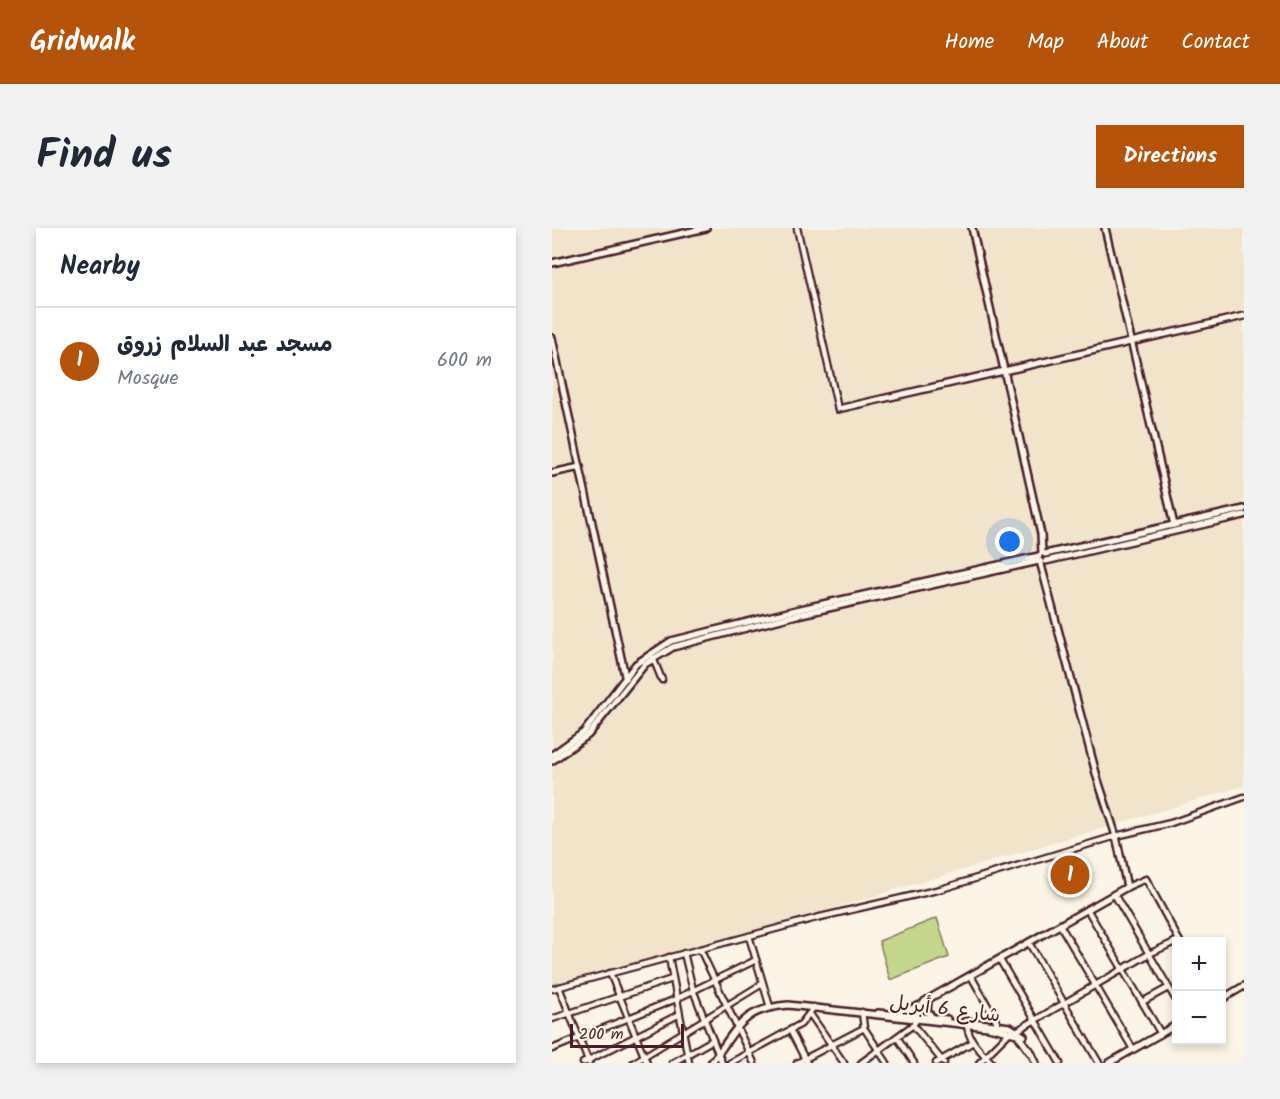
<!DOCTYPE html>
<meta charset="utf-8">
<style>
:root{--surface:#fff;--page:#f2f2f3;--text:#1f2937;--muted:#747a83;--line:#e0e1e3;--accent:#b45309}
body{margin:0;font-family:Kalam,"Playpen Sans Arabic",sans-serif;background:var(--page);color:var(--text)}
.controls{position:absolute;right:18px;bottom:18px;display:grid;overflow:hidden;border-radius:0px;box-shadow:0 3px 9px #0003}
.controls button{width:54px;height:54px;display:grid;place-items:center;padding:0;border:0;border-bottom:2px solid var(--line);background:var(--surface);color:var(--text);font:30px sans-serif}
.scale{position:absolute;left:18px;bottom:15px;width:114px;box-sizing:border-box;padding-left:6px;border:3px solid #4a1f2b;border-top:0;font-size:16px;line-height:21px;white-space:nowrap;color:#4a1f2b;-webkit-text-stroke:4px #fcf5e5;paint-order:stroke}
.you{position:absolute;left:458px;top:314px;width:21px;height:21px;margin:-15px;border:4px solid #fff;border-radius:50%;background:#1a73e8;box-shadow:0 0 0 9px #1a73e833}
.badge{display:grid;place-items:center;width:39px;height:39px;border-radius:50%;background:var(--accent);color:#fff;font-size:20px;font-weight:700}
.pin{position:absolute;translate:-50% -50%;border:3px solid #fff;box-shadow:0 2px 6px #0006}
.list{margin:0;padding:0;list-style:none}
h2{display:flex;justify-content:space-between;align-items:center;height:78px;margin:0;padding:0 24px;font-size:26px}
h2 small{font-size:20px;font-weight:400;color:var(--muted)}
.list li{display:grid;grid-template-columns:39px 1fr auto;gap:18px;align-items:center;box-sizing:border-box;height:108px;padding:0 24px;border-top:2px solid var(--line)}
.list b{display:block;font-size:22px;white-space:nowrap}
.list p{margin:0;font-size:20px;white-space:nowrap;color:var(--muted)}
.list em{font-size:20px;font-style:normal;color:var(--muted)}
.map{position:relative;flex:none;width:692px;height:835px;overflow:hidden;border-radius:0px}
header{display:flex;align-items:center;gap:36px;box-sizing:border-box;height:84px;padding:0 30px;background:var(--accent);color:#fff}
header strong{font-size:28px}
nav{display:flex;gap:33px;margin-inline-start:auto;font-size:21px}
.intro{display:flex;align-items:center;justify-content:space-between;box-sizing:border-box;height:144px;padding:0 36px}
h1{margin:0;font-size:42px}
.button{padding:15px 27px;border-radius:0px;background:var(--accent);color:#fff;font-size:21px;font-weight:700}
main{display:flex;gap:36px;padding:0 36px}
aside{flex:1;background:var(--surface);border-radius:0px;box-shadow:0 3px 9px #0003}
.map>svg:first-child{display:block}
.built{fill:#f2e4cb}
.green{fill:#c3d68c;stroke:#867a5c;stroke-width:1.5}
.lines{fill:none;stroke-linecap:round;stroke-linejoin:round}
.minor-casing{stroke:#4a1f2b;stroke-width:9}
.tertiary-casing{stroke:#4a1f2b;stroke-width:10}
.minor{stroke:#fcf5e5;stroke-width:4.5}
.tertiary{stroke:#fcf5e5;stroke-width:5}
.labels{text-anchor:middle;stroke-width:4.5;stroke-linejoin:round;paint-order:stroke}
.street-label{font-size:20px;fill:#4a1f2b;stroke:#fcf5e5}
</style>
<header>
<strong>Gridwalk</strong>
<nav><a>Home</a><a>Map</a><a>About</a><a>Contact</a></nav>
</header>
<div class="intro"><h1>Find us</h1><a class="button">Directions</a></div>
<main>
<aside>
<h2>Nearby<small></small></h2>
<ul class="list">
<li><span class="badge">1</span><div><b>مسجد عبد السلام زروق</b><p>Mosque</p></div><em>600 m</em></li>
</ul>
</aside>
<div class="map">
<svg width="692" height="835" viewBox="0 0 692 835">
<rect width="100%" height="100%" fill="#fcf5e5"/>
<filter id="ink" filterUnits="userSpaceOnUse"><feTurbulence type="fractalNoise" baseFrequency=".0167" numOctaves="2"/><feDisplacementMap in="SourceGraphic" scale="12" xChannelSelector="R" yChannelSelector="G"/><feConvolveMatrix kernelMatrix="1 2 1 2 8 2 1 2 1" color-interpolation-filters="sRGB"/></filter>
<g filter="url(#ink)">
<!-- built -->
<polygon class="built" points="0,0 692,0 692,558 0,764"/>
<!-- green -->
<polygon class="green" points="385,690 397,729 338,752 327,713"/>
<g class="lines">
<defs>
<g id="minor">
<polyline points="245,0 286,181"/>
<polyline points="101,430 110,452"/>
<polyline points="575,659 594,651 628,714"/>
<polyline points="562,666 624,772"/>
<polyline points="535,681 609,806"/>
<polyline points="508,697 581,821"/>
<polyline points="197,708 218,779"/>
<polyline points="477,715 547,835"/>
<polyline points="148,721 202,835"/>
<polyline points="132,725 141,762 170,835"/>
<polyline points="117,729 137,835"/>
<polyline points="448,732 508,835"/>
<polyline points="58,745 95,835"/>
<polyline points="419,748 446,796"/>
<polyline points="7,759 37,835"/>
<polyline points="0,761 264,690 389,661 564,608 619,595 692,569"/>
<polyline points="590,774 616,760"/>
<polyline points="310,784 312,800 335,835"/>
<polyline points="258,786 292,835"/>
<polyline points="0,791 120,751"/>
<path d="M415,793c-1,18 14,30 25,42"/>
<polyline points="361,797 392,835"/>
<polyline points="238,802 255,835"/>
<polyline points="466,802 597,726 627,712"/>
<polyline points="345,809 362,835"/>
<polyline points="0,821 124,771 204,732"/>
<polyline points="31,835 126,787"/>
<polyline points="81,835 210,756"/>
<polyline points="120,835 161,812"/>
<polyline points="178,835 249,796 262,779"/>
<polyline points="245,835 312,800"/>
<polyline points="309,835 361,797 365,791"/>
<polyline points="384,835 421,814"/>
<polyline points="427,835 459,803"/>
</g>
<g id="tertiary">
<polyline points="420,0 489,306 490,325"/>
<polyline points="553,0 622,297"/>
<polyline points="0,35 154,0"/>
<polyline points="0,110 73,448"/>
<polyline points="286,181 692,88"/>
<polyline points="0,245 28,239"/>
<polyline points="493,326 692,281"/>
<polyline points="494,333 692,287"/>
<polyline points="0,527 32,504 84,436 119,413 244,382 487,328"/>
<polyline points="0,533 36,507 93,436 121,419 245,387 487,333"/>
<polyline points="670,771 692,758"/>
<polyline points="376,774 375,783 380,789"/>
<polyline points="326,785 395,791"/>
<polyline points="349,785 368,777"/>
<polyline points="360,791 373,773 575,659 564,608 545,549 488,333"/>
<polyline points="413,793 458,799 472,808"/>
<polyline points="478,822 484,835"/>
<path d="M159,835c27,-34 29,-54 77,-58l200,22 29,7 13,18"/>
<polyline points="557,835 624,797"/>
</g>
</defs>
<!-- minor casing -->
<use href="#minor" class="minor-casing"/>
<!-- tertiary casing -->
<use href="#tertiary" class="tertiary-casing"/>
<!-- minor -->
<use href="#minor" class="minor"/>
<!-- tertiary -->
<use href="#tertiary" class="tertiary"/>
</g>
</g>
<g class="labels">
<!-- street labels -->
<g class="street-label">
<text transform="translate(393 780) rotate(7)" y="7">شارع 6 أبريل</text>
</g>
</g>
</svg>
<div class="controls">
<button>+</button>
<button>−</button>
</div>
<div class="scale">200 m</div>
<div class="you"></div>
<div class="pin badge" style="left:518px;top:647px">1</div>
</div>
</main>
